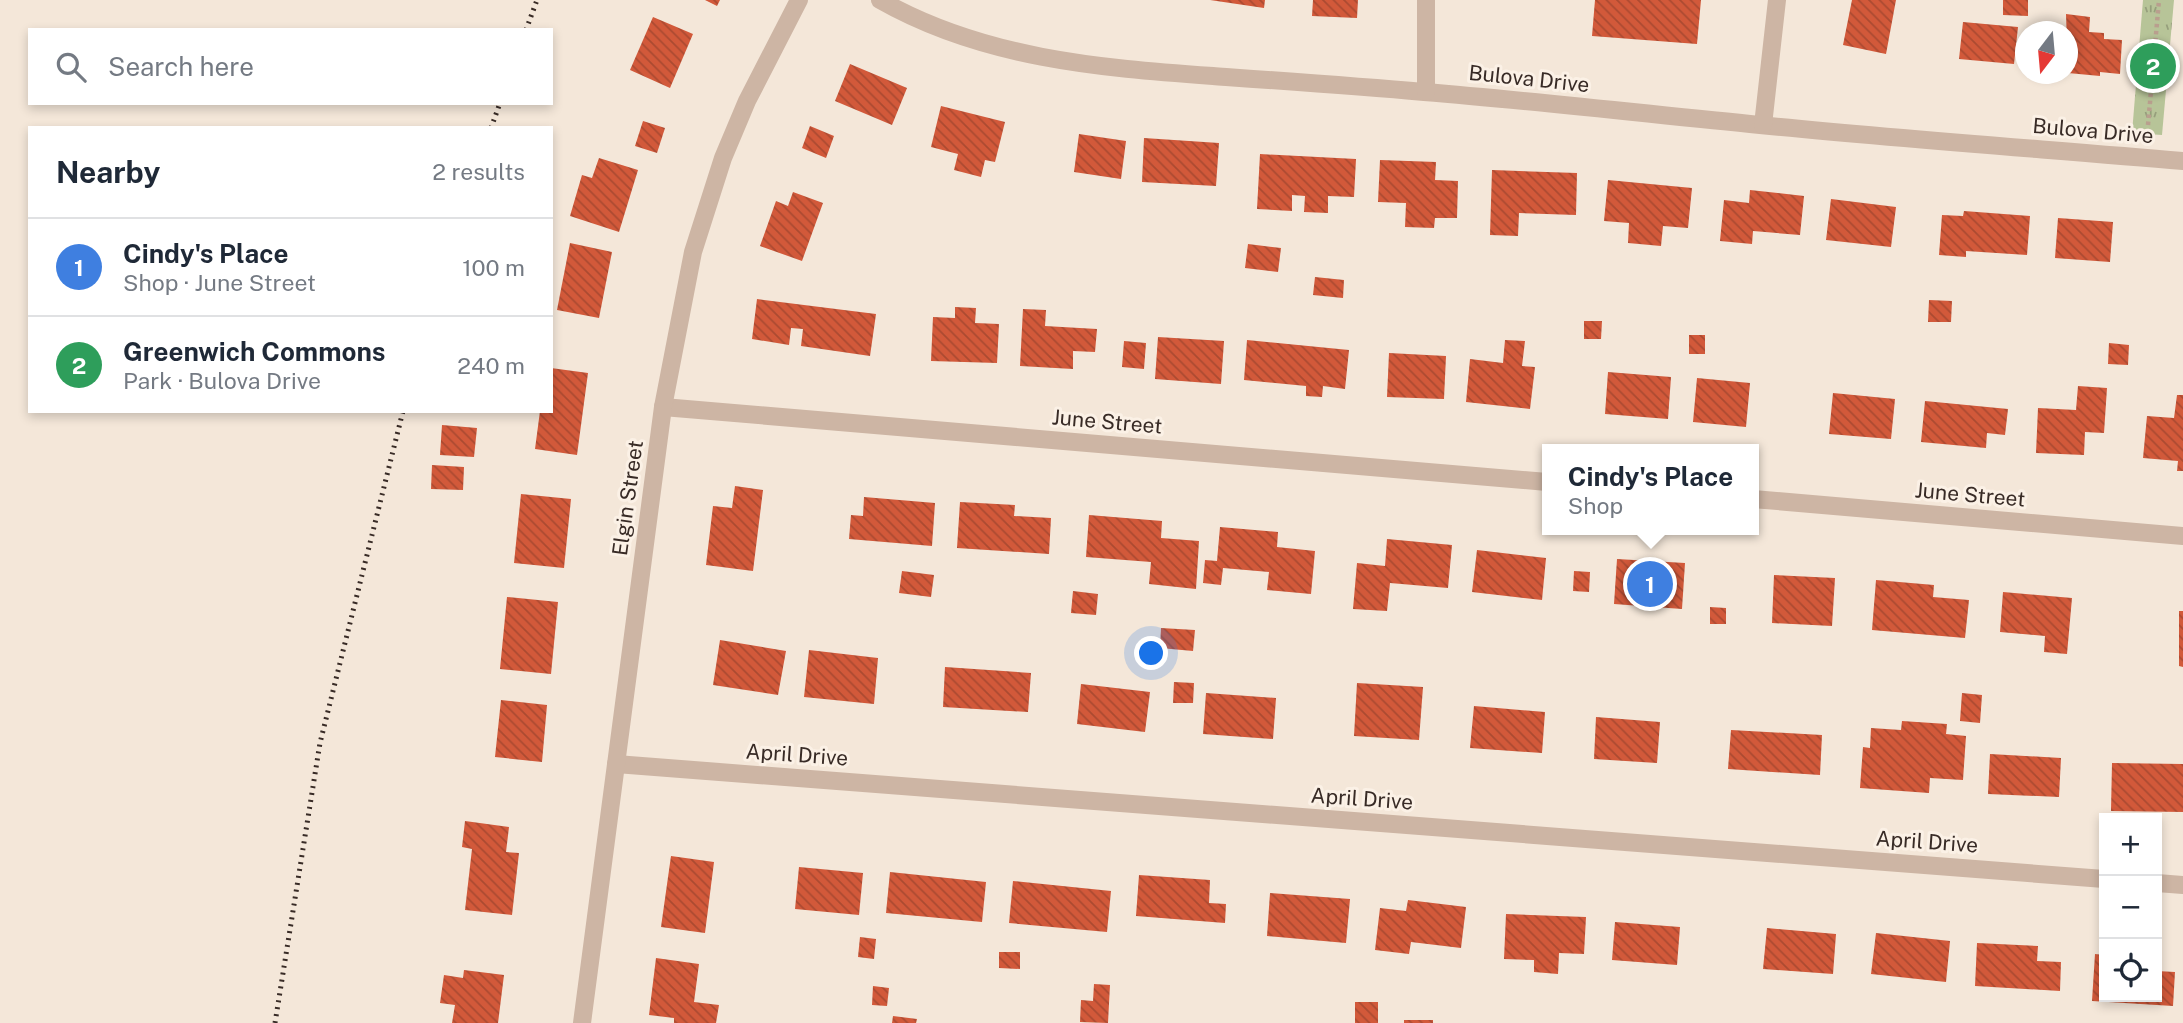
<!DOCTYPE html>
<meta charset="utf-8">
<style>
:root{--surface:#fff;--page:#f6f6f7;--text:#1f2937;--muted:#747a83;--line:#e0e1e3;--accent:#185b5d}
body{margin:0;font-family:"Public Sans",sans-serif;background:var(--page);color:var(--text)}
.controls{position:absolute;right:21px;bottom:21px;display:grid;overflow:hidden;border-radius:0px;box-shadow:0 4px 10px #0003}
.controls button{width:63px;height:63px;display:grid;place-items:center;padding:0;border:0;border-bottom:2px solid var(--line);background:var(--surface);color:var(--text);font:35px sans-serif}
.compass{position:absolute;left:2015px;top:21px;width:63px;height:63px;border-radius:50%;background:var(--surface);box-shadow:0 4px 10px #0003;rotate:196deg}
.you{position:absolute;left:1152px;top:654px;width:24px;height:24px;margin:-18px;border:5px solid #fff;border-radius:50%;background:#1a73e8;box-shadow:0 0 0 10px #1a73e833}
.badge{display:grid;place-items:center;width:46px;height:46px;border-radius:50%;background:var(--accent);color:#fff;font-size:23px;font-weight:700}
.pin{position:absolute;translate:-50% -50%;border:4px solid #fff;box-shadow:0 2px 7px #0006}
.popup{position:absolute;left:1542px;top:444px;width:217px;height:91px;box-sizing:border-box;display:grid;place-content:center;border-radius:0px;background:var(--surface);filter:drop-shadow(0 2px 5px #0005);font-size:23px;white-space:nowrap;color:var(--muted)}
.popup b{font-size:26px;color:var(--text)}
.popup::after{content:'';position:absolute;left:50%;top:100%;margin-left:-14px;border:14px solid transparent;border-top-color:var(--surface)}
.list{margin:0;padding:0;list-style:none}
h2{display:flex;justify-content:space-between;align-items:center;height:91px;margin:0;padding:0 28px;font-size:30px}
h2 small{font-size:23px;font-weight:400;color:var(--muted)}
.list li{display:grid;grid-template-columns:46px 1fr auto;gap:21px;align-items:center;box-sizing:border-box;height:98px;padding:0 28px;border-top:2px solid var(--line)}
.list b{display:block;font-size:26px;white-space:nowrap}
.list p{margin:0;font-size:23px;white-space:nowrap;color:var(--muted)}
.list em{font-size:23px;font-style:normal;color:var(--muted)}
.icon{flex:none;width:38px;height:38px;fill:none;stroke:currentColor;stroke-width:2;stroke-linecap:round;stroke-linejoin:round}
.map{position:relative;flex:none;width:2183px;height:1023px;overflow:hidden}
.search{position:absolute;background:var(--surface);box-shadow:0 4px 10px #0003;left:28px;top:28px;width:525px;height:77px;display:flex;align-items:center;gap:18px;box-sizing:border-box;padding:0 24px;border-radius:0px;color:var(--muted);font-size:26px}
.panel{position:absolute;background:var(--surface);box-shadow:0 4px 10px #0003;left:28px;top:126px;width:525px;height:287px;border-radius:0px}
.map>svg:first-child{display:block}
.park{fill:url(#park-tufts)}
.building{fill:url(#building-back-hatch)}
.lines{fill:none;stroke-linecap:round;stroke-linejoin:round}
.path{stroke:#b99f8e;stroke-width:4.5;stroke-dasharray:3.5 3.5;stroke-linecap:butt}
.street{stroke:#cdb5a4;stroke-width:18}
.rail{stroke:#382b26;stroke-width:5;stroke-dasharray:2 5;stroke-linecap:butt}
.labels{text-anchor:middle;stroke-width:6;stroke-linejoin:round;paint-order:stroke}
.street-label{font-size:21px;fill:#382b26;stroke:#fbf1e6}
</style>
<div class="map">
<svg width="2183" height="1023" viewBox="0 0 2183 1023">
<defs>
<pattern id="park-tufts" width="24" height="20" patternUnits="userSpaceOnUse" patternTransform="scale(1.75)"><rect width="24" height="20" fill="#b7c498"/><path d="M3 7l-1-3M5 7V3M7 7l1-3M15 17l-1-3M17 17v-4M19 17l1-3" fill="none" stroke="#969f7c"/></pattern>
<pattern id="building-back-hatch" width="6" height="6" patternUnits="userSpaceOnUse" patternTransform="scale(1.75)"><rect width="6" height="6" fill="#d2593a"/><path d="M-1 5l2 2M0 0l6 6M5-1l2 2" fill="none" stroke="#ab4a31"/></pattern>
</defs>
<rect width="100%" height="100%" fill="#f4e7d9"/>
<!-- park -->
<polygon class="park" points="2143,0 2174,0 2162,135 2132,133"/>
<!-- building -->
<g class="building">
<polygon points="705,0 720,0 717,6"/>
<polygon points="1210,0 1265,0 1264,8"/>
<polygon points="1313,0 1358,0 1357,18 1312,16"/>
<polygon points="1595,0 1701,0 1697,44 1592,36"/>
<polygon points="1852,0 1896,0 1886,54 1843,45"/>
<polygon points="2003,0 2028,0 2028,16 2003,15"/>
<polygon points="2066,14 2090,17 2089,32 2104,33 2104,39 2122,40 2120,74 2100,72 2100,76 2068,73"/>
<polygon points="653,17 693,34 670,88 630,70"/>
<polygon points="1963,22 2018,27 2014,64 1959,59"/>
<polygon points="850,64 907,88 892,125 835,101"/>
<polygon points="941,106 1005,122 995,162 985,160 981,177 954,170 958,154 931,147"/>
<polygon points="643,121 665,128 657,153 635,146"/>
<polygon points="810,126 834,136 826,158 802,148"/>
<polygon points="1079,134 1126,141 1121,179 1074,172"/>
<polygon points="1144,138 1219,143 1216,186 1142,182"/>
<polygon points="1260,154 1356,159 1354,197 1328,196 1328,213 1304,212 1305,196 1292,195 1292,211 1257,209"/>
<polygon points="599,158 638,170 619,232 570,216 582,175 592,178"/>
<polygon points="1380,160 1436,162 1435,180 1458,181 1457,218 1435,218 1434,228 1405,227 1406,203 1378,202"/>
<polygon points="1492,170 1577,173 1576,215 1519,213 1518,236 1490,235"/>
<polygon points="1608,180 1692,188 1688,228 1663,226 1661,246 1628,243 1629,223 1604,221"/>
<polygon points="1750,190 1804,196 1800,235 1753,231 1752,244 1720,241 1724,200 1749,203"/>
<polygon points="793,192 823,203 802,261 760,246 776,201 788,206"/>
<polygon points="1831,199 1896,207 1891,247 1826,240"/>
<polygon points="1964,211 2030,216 2027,255 1966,251 1966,257 1939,255 1942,215 1963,216"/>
<polygon points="2058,218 2113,222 2110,262 2055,258"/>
<polygon points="570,243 612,252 599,318 557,310"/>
<polygon points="1248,244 1281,248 1278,272 1245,268"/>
<polygon points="1315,277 1344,280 1343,298 1313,295"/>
<polygon points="757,299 876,314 870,356 801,346 803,329 791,328 789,345 752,339"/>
<polygon points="1929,300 1952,301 1951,322 1928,322"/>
<polygon points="955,307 976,308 975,323 999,324 997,363 931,361 933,317 955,318"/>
<polygon points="1023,309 1046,310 1045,326 1097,329 1095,352 1073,351 1073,369 1020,366"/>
<polygon points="1584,321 1602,321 1601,339 1584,339"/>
<rect x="1689" y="335" width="16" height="19"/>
<polygon points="1158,337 1224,341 1221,384 1155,379"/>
<polygon points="1247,340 1349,350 1345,389 1323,386 1322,397 1306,396 1306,386 1244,380"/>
<polygon points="1505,340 1525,341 1522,366 1535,367 1530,409 1466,402 1470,359 1503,363"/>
<polygon points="1124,341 1146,343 1144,369 1122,367"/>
<polygon points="2109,343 2129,345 2128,365 2108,364"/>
<polygon points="1389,353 1446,356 1444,399 1387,397"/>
<polygon points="551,368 588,373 577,455 535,449 540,411 551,411"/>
<polygon points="1608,372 1671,377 1668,419 1605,414"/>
<polygon points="1697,378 1750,383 1746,427 1693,422"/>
<polygon points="2078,386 2107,388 2104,433 2085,432 2084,455 2036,453 2038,408 2076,410"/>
<polygon points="1833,393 1895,399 1891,439 1829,434"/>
<polygon points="2177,395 2183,395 2183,471 2177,471 2178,461 2143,458 2147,416 2174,418"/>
<polygon points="1925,401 2008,409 2005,435 1987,433 1986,448 1921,442"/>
<polygon points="442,425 477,428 474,457 440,455"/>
<polygon points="432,465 464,467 463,490 431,489"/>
<polygon points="735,486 763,490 753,571 706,565 713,506 732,508"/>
<polygon points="521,494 571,499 564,568 514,563"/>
<polygon points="864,497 935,503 932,546 849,539 851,515 863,516"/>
<polygon points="960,502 1015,505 1014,516 1051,518 1049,554 957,548"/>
<polygon points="1089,515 1162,521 1161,538 1199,541 1196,589 1149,584 1151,562 1086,557"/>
<polygon points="1220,527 1278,532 1277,547 1315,551 1311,594 1267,590 1269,572 1223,568 1221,585 1203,583 1205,560 1217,561"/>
<polygon points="1387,539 1452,545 1448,588 1390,583 1387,611 1353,609 1357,563 1385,566"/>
<polygon points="1477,550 1546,558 1542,600 1472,592"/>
<polygon points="1617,559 1685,563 1682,609 1614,604"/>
<polygon points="902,571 934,575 931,597 899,593"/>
<polygon points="1574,571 1590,572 1589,592 1573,591"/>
<polygon points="1774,575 1835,578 1832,626 1772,623"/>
<polygon points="1876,580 1934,585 1933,597 1969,600 1965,638 1872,630"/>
<polygon points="1073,591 1098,594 1096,615 1071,613"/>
<polygon points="2003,592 2072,598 2067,654 2044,652 2045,636 2000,632"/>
<polygon points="507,597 558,602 551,674 500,669"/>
<polygon points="1710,607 1726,608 1726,624 1710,624"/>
<polygon points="2179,611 2183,611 2183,667 2179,666"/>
<polygon points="1161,628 1195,630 1193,651 1160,648"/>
<polygon points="720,640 786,651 778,695 713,685"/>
<polygon points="809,650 878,658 874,704 804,697"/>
<polygon points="945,667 1031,673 1028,712 943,707"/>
<polygon points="1174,682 1194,683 1193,703 1173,703"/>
<polygon points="1357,683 1423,687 1419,740 1354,736"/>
<polygon points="1081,684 1150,692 1145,732 1077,724"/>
<polygon points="1206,693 1276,698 1273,739 1203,734"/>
<polygon points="1962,693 1982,695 1980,723 1960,721"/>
<polygon points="501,700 547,705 542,762 495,757"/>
<polygon points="1474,706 1545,712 1542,753 1470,748"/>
<polygon points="1596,717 1660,722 1657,763 1594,759"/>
<polygon points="1902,721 1947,724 1946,734 1966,736 1963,780 1930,778 1929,793 1860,788 1863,747 1870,748 1871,728 1901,730"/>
<polygon points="1731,730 1822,735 1820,775 1728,769"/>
<polygon points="1990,754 2061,758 2059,797 1988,794"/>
<polygon points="2112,763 2183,764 2183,812 2111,811"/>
<polygon points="465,821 509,827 506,852 519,853 512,915 465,910 472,849 462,847"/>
<polygon points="671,856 714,862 705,933 661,927"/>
<polygon points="799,867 863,873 859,915 795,909"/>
<polygon points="890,872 986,882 982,922 886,913"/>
<polygon points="1139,875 1210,880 1209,903 1226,904 1225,923 1136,916"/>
<polygon points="1013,881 1111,891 1107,932 1009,923"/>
<polygon points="1270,893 1350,899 1346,943 1267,936"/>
<polygon points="1408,900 1466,907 1461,948 1411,942 1409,954 1375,950 1380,908 1406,911"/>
<polygon points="1506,914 1586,917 1584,954 1559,953 1558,974 1534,972 1534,960 1504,959"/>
<polygon points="1615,922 1680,927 1677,965 1612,960"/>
<polygon points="1767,928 1836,934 1833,974 1763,969"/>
<polygon points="1876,933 1950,941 1946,982 1871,974"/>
<polygon points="860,937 876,939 874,959 858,957"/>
<polygon points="1977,943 2038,946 2037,961 2061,962 2060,991 1975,986"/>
<polygon points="999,952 1020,952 1020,969 999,968"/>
<polygon points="2095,954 2104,955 2104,997 2157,997 2157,971 2175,972 2173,1006 2092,1001"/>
<polygon points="656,958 699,964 694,1002 719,1005 716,1023 674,1023 674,1018 649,1015"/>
<polygon points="464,970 504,975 498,1023 452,1023 455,1005 440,1003 444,975 463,978"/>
<polygon points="1094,984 1110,985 1108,1023 1080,1022 1081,1000 1093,1001"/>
<polygon points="873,986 889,988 887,1006 872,1005"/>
<rect x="1355" y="1002" width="23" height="21"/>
<polygon points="893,1016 917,1019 916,1023 892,1023"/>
<rect x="1404" y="1020" width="29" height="3"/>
</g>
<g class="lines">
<!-- path -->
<polyline class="path" points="2148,125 2159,0"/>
<!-- street -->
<g class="street">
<path d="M880,0c102,58 218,68 333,76 70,5 141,10 211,16 112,9 224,22 336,33 141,14 282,24 423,36"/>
<polyline points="1426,92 1426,0"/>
<polyline points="1763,125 1777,0"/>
<polyline points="663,407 1547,482"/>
<polyline points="1753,499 2183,536"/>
<polyline points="616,764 2104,879"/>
<polyline points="2157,883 2183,885"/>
<polyline points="582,1023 663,407 693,252 723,158 747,101 799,0"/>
</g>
<!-- rail -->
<g class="rail">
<polyline points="526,30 537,0"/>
<polyline points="491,128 500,103"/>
<polyline points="275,1023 320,743 403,411"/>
</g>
</g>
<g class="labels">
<!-- street labels -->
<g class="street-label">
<text transform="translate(1529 79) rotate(6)" y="7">Bulova Drive</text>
<text transform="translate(2093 131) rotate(5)" y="7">Bulova Drive</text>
<text transform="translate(1107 422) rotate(5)" y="7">June Street</text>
<text transform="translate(1970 495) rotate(5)" y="7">June Street</text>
<text transform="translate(628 498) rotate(-82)" y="7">Elgin Street</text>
<text transform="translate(797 755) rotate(4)" y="7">April Drive</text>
<text transform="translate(1362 799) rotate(4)" y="7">April Drive</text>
<text transform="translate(1927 842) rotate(4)" y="7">April Drive</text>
</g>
</g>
</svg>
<div class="controls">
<button>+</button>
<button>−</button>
<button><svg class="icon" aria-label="locate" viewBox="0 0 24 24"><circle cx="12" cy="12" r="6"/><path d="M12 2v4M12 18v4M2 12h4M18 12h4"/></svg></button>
</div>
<svg class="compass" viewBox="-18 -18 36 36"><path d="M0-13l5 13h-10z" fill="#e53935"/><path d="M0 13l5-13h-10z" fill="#747a83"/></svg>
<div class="you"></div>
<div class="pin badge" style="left:1650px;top:584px;background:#3f7fe0">1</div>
<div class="popup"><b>Cindy's Place</b>Shop</div>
<div class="pin badge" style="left:2153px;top:66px;background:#2e9e5b">2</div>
<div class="search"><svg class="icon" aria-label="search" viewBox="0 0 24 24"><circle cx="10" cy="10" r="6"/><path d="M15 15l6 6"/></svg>Search here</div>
<section class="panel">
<h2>Nearby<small>2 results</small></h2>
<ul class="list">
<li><span class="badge" style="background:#3f7fe0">1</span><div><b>Cindy's Place</b><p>Shop · June Street</p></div><em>100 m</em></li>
<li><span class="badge" style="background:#2e9e5b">2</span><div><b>Greenwich Commons</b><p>Park · Bulova Drive</p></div><em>240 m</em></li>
</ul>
</section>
</div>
